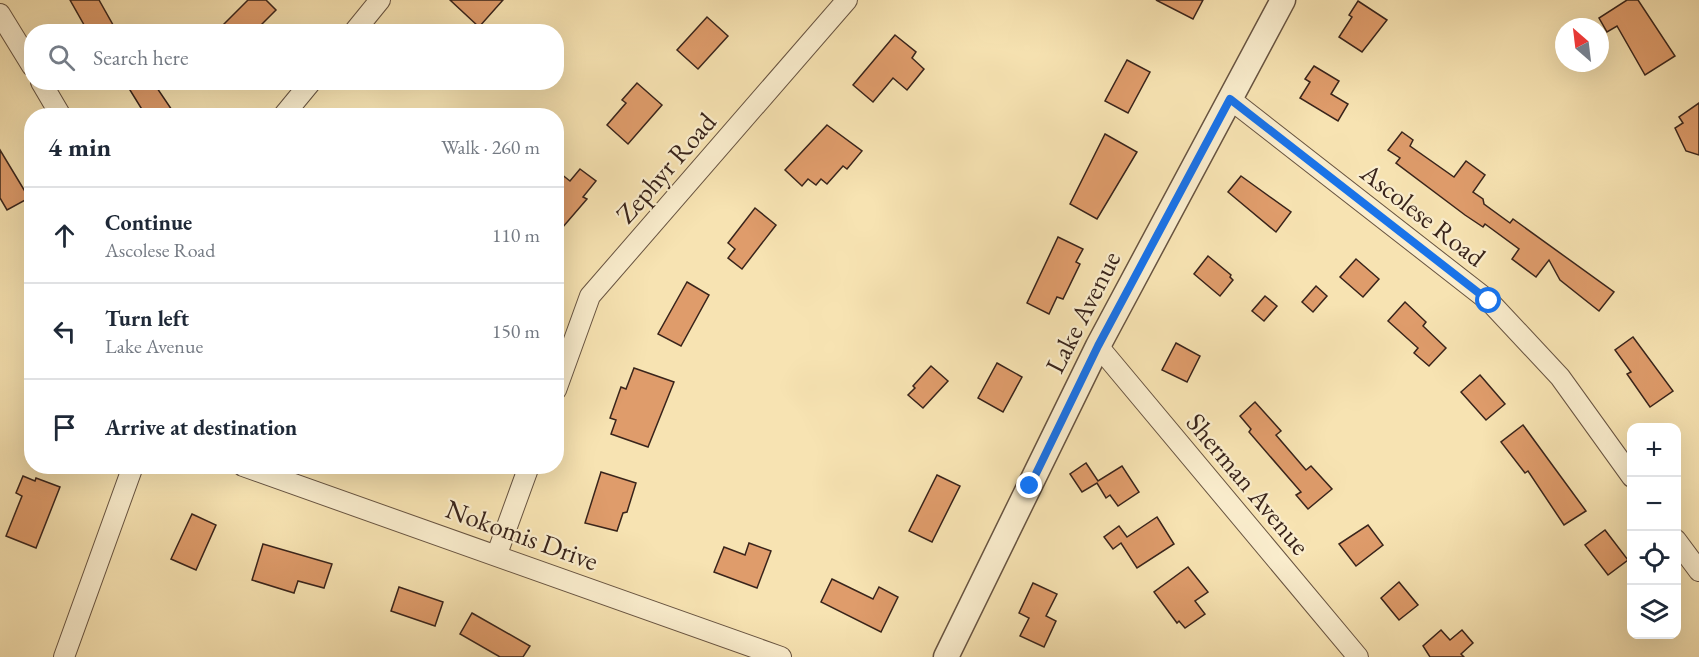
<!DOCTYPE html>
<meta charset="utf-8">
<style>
:root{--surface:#fff;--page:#f2f2f3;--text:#1f2937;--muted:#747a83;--line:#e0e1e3}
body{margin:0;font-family:"EB Garamond",serif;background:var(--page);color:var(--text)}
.controls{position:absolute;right:18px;bottom:18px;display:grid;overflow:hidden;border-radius:12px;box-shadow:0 6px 24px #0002}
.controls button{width:54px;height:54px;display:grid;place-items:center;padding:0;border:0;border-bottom:2px solid var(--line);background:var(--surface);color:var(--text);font:30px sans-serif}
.compass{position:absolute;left:1555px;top:18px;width:54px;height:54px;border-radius:50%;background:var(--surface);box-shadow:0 6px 24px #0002;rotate:332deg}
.stop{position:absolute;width:18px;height:18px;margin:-14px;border:4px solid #1a73e8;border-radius:50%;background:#fff}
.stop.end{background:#1a73e8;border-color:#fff;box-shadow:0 2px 6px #0008}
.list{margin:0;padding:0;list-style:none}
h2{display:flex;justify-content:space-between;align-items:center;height:78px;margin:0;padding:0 24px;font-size:26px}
h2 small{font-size:20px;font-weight:400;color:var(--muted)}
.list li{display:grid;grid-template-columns:39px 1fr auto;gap:18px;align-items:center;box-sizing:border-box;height:96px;padding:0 24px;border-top:2px solid var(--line)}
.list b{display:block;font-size:22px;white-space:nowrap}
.list p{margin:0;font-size:20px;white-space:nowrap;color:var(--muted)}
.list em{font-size:20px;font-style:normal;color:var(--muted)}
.icon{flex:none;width:33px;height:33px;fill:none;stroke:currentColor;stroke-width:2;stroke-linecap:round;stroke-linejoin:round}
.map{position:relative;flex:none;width:1699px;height:657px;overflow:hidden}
.search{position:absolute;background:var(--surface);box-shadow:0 6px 24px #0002;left:24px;top:24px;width:540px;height:66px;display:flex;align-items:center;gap:15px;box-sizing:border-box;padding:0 21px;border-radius:24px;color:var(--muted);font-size:22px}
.panel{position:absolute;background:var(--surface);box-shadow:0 6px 24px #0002;left:24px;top:108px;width:540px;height:366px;border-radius:24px}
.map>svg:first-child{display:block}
.building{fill:#df9c6b;stroke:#39241b;stroke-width:1.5}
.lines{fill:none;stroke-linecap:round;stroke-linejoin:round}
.minor-casing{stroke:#685441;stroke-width:22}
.tertiary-casing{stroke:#685441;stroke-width:27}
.minor{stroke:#faedcd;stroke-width:20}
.tertiary{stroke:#faedcd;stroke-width:24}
.route{stroke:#1a73e8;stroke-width:8}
.labels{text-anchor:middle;stroke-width:4.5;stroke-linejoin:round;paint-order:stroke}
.street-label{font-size:27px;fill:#39241b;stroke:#faedcd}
</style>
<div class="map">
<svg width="1699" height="657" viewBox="0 0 1699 657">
<rect width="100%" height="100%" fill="#f7e3b2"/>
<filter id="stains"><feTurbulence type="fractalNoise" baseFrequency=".00333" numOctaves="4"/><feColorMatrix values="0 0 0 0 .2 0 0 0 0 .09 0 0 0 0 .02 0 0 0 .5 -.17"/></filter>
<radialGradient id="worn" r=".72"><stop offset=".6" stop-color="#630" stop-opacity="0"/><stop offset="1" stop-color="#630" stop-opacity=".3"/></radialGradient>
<!-- building -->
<g class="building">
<polygon points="70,0 99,0 117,32 87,30"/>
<polygon points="248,0 266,0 276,10 254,32 232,32 224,24"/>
<polygon points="450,0 503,0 479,27"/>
<polygon points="1156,0 1203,0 1193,19"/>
<polygon points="1627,0 1638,0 1675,56 1645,75 1617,26 1607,32 1599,18"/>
<polygon points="1358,1 1387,20 1362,52 1339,37 1352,17 1349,15"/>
<polygon points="707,17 728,36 698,69 677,50"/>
<polygon points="895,35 916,52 912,58 924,69 907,90 893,78 873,102 853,85"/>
<polygon points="1127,60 1150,72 1128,113 1105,101"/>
<polygon points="1314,66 1339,81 1331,94 1348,104 1338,121 1300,98 1310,82 1305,79"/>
<polygon points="125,82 153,82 176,116 146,116"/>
<polygon points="637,83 662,105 628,144 607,125 626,103 622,100"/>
<polygon points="1699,103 1699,155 1686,151 1675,128 1683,123 1679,117"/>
<polygon points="827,125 862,151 847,169 843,166 827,184 821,179 816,185 808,179 802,186 785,170"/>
<polygon points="1402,132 1413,140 1410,146 1454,177 1466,161 1485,175 1473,192 1483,199 1484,204 1510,223 1513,219 1614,292 1599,311 1560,280 1549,260 1536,277 1512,259 1519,249 1485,224 1483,227 1465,215 1396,163 1400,158 1388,150"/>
<polygon points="1105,134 1137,152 1097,219 1070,204"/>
<polygon points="0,150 29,198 7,210 0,198"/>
<polygon points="580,169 596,181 583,197 587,199 556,235 556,170 570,181"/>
<polygon points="1241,176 1291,212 1276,232 1228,192"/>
<polygon points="755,208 776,225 742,269 728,258 735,249 728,243"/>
<polygon points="1058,237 1083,249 1076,262 1080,264 1063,299 1057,297 1049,314 1027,303"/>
<polygon points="1208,256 1231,275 1230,277 1233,280 1220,296 1194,274"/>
<polygon points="1356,259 1379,279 1363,297 1340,277"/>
<polygon points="687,282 709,295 681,346 658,334"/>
<polygon points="1316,286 1327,296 1313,312 1302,302"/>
<polygon points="1265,296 1277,306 1264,321 1252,311"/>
<polygon points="1405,302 1426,322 1423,326 1446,348 1429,366 1414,353 1418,348 1388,321"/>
<polygon points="1633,337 1673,391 1650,407 1627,374 1631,372 1615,350"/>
<polygon points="1176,343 1200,356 1187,382 1162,370"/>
<polygon points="997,363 1022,377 1003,412 978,398"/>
<polygon points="931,366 948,381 923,408 908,395 915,388 913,386"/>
<polygon points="634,368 674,382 648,447 611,434 616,420 610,418 621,387 626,389"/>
<polygon points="1480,375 1505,404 1486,420 1461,392"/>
<polygon points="1255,402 1281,431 1276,435 1306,470 1311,466 1332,489 1308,509 1296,495 1301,492 1249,432 1251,429 1240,416"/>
<polygon points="1523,425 1586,511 1564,525 1528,471 1525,473 1501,442"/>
<polygon points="1086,463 1098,481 1122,466 1139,492 1118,506 1110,495 1106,498 1097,483 1082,492 1070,474"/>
<polygon points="601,472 636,483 627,512 623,513 617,531 585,523"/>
<polygon points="937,475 960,486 932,542 909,531"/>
<polygon points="23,476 35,481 36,478 60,487 36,548 6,536 22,496 16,493"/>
<polygon points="192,514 216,525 196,570 171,559"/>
<polygon points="1157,517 1174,544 1137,568 1121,543 1113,549 1104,537 1119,526 1127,537"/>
<polygon points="1368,525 1383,545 1356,566 1339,544"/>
<polygon points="1605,530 1628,560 1608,575 1585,545"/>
<polygon points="749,543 771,551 757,588 714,572 724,547 745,555"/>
<polygon points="263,544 332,564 324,588 298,581 294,593 252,580"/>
<polygon points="1188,567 1208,592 1195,601 1205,614 1185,628 1179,621 1177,623 1154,592"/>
<polygon points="832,579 873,599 879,587 898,597 881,632 821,602"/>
<polygon points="1399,582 1418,605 1399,620 1381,598"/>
<polygon points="1033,583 1057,594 1046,616 1056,621 1044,647 1020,636 1029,618 1019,613"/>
<polygon points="399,587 443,602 435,626 391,611"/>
<polygon points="472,613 530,646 523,657 500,657 460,634"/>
<polygon points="1441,630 1450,640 1462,630 1473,643 1461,654 1464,657 1430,657 1423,646"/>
</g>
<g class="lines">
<defs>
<g id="minor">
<polyline points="0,14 32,66"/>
<polyline points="354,32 380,0"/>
<polyline points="41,82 61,116"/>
<polyline points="1230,99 1489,301 1560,377 1632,477"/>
<polyline points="283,116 311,82"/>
<polyline points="1098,346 1358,657"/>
<polyline points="556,390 590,296 847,0"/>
<polyline points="243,466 781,657"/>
<polyline points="1676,540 1699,571"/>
<polyline points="497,554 529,466"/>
<polyline points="64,657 133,466"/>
</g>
<polyline id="tertiary" points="946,657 1098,346 1283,0"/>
</defs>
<!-- minor casing -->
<use href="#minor" class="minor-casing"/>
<!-- tertiary casing -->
<use href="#tertiary" class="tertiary-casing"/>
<!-- minor -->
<use href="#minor" class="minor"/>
<!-- tertiary -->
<use href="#tertiary" class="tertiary"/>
</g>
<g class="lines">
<!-- route -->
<polyline class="route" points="1030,486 1098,346 1230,99 1489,301"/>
</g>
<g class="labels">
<!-- street labels -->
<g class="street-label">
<text transform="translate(666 168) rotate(-49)" y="9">Zephyr Road</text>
<text transform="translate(1423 215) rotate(38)" y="9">Ascolese Road</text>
<text transform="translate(1083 312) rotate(-63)" y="9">Lake Avenue</text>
<text transform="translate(1248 484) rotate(50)" y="9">Sherman Avenue</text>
<text transform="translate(522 535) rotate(20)" y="9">Nokomis Drive</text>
</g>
</g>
<rect width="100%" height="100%" filter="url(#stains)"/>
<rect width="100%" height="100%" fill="url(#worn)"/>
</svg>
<div class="controls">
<button>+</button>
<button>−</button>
<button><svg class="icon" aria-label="locate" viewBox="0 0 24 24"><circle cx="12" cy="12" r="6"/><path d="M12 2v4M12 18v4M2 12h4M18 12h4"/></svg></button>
<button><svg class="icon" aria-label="layers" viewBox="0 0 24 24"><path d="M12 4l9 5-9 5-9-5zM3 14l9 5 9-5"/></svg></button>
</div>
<svg class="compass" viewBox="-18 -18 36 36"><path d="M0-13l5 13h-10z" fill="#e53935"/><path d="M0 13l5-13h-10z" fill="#747a83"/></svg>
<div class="stop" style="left:1489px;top:301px"></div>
<div class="stop end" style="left:1030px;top:486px"></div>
<div class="search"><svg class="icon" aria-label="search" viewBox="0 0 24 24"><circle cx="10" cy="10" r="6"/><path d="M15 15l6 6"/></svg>Search here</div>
<section class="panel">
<h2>4 min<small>Walk · 260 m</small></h2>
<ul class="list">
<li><svg class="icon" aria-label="ahead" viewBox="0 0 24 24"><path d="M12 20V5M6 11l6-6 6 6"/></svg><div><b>Continue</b><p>Ascolese Road</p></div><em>110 m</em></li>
<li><svg class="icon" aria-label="left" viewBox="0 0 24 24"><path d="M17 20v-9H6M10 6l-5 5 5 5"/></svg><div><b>Turn left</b><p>Lake Avenue</p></div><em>150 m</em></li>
<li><svg class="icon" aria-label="arrive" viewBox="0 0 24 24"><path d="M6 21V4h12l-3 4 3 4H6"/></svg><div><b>Arrive at destination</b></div></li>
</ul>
</section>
</div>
